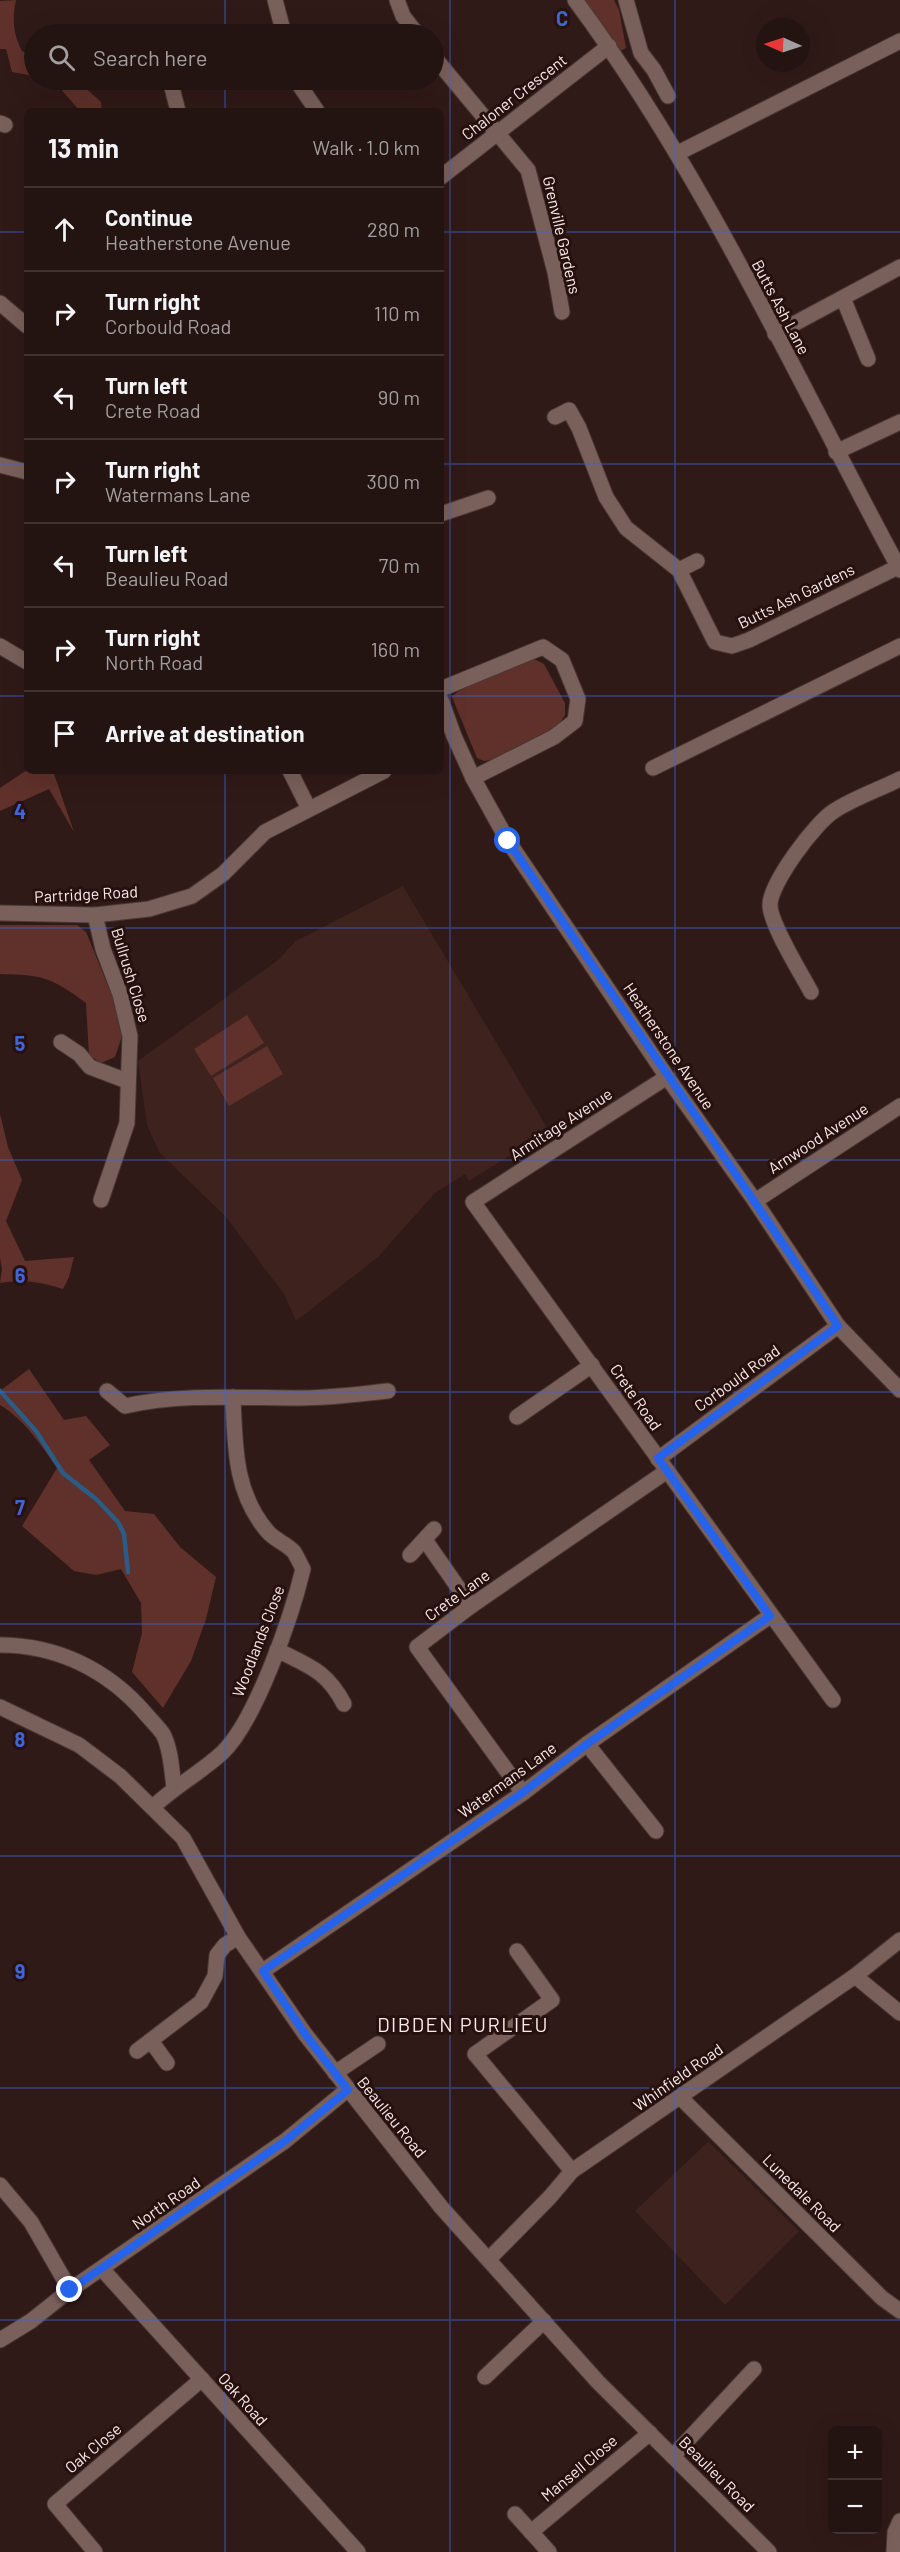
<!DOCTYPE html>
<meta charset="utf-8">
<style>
:root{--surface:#241411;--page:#30211f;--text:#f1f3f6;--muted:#a39e9f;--line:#413331}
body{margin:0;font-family:Barlow,sans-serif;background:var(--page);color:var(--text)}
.controls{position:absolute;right:18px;bottom:18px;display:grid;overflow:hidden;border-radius:9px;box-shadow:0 6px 24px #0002}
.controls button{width:54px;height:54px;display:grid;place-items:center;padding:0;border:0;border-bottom:2px solid var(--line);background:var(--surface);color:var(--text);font:30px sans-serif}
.compass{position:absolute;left:756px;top:18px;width:54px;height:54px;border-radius:50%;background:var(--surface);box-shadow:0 6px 24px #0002;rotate:273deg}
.stop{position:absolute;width:18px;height:18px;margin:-14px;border:4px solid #2563eb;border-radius:50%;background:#fff}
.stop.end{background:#2563eb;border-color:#fff;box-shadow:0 2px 6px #0008}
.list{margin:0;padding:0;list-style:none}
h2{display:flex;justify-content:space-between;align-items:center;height:78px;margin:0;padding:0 24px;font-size:26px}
h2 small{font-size:20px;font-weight:400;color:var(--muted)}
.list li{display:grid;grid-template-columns:39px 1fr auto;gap:18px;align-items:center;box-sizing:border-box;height:84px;padding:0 24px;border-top:2px solid var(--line)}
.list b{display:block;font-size:22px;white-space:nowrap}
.list p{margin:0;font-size:20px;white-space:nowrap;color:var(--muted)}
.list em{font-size:20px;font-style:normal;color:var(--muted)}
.icon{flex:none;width:33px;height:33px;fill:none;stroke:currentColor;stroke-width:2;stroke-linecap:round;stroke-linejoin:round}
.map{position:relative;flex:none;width:900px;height:2552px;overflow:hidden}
.search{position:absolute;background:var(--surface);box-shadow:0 6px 24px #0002;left:24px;top:24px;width:420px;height:66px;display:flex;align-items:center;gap:15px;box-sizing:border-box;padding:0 21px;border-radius:33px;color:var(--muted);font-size:22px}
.panel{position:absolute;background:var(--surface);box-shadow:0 6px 24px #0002;left:24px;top:108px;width:420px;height:666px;border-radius:9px}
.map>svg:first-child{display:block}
.built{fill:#3e221e}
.green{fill:#5f312a}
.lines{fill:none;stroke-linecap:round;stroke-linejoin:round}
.stream{stroke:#2b5c86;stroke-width:4.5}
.minor-casing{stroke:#493735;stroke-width:17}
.tertiary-casing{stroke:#493735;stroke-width:17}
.minor{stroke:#7a605b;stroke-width:15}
.tertiary{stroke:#7a605b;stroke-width:15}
.route{stroke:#2563eb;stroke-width:8}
.grid{fill:none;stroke:#3e65da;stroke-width:1.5;stroke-opacity:0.55}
.labels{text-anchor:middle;stroke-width:6;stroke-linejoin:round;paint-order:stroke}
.street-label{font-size:16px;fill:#f9eae7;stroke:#26110e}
.quarter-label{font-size:20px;letter-spacing:1.5px;fill:#f9eae7;stroke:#26110e}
.grid-label{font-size:20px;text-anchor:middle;font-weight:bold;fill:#3e65da;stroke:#26110e;stroke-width:6;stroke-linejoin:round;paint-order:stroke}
</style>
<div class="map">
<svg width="900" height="2552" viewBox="0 0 900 2552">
<rect width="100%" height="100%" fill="#301a17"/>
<!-- built -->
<g class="built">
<polygon points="403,886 549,1131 469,1181 465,1174 435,1193 378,1257 296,1321 284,1294 226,1217 159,1152 147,1125 138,1061 278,960 296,941"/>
<polygon points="712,2138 709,2142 799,2231 725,2305 635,2211"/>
</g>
<!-- green -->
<g class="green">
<path d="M16,0c-4,19 -3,34 6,51l12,5v20l-22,-4 -6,-23h-6v-48z"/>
<polygon points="583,0 614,0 619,10 626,48 620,51 612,43"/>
<polygon points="43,80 77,80 101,102 102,111 80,111 59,87"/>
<polygon points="532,658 544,664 565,703 565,715 558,726 491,760 484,761 477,758 452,697 462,687"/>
<polygon points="27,770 53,771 74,832 49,789 0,811 0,788"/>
<path d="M0,925h77l9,7 34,83 2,21 -7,21 -14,6 -12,-8 -3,-52c-35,-26 -43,-28 -86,-29z"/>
<polygon points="247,1015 264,1043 211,1076 194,1049"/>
<polygon points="267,1046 283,1074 229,1106 213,1078"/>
<path d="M0,1114l8,33 14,33 -16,41 19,40 49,-4 -5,20 -6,12c-22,-7 -40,-10 -63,-6l2,-14 -2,-11z"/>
<path d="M29,1369l35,51 22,-4 24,29 -21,15 36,51 29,3 26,33 36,30 -10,42 -15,42 -28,47 -31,-36 10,-39 -1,-30 -20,-34 -25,6 -22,-4 -52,-45 35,-58c-16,-23 -32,-48 -57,-63v-14z"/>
</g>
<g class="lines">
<!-- stream -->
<polyline class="stream" points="0,1391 36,1431 63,1473 96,1499 118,1522 124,1534 128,1572"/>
<defs>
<g id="minor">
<polyline points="275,0 284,34"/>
<polyline points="397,0 403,16 417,34"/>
<path d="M575,0c131,177 221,378 325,570"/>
<polyline points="626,0 641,53 654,70 668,96"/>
<polyline points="434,57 528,170 555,272 562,312"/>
<polyline points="170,80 178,111"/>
<polyline points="296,80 317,111"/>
<polyline points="0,123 5,125"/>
<polyline points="678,153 900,41"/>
<polyline points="441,177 609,46"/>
<polyline points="843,298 868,359"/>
<polyline points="0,303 27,326"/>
<polyline points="775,334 900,267"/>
<polyline points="555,417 569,410 579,428 606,497 626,528 679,570 715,642 732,646 749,640 898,567"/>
<polyline points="836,452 900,422"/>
<polyline points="0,465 27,472"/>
<polyline points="441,514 488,498"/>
<polyline points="679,570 697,561"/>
<polyline points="0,646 27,662"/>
<polyline points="441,689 543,647 562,660 578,699 575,721 554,737 473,778"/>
<polyline points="441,700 454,736 473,778 508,841 667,1077 755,1201 838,1326 900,1390"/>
<polyline points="653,768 900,646"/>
<polyline points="290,771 309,809"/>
<polyline points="0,913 95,915 149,909 192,896 223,874 265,832 384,771"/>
<polyline points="95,915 103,949 120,994 130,1036 127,1123 101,1200"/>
<path d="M811,992c-10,-19 -41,-68 -41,-87 0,-22 46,-83 64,-94 20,-13 44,-21 66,-32"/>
<polyline points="61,1042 79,1054 90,1067 127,1081"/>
<polyline points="667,1077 473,1202 833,1700"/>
<polyline points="755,1201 900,1106"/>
<path d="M107,1391l18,15c58,-13 118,-8 176,-8 29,0 58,-4 87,-7"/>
<polyline points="517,1417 592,1365"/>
<polyline points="658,1459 838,1326"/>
<polyline points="425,1540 471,1606"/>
<polyline points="410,1555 434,1529"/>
<path d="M0,1645c57,0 108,25 145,68 6,7 13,14 18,21 8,15 9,38 11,54"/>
<path d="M277,1650c32,16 50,21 67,54"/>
<polyline points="587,1744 656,1831"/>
<polyline points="523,1793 417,1647 471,1606 667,1471"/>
<path d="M153,1807c21,-20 47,-34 69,-54 34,-32 70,-138 81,-184 -3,-6 -6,-12 -9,-17 -7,-8 -19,-12 -26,-20 -34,-39 -33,-87 -35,-135"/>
<polyline points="517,1951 552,2000 475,2054 572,2171"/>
<polyline points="263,1971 523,1793 587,1744 770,1616"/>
<polyline points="855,1976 900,2013"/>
<polyline points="151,2041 167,2063"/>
<polyline points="137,2051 201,2002 215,1976 217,1955 225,1945 238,1937"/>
<polyline points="335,2073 378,2044"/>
<polyline points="681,2098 882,2298 900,2311"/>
<polyline points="0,2185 31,2222 70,2290"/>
<polyline points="489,2259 550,2197 572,2171 855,1976 900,1940"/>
<polyline points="102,2269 358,2552"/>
<polyline points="0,2340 31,2321 70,2290 285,2141 347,2090"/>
<polyline points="485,2377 544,2321"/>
<polyline points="673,2456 754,2369"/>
<polyline points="515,2514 549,2552"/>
<polyline points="531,2532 650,2433"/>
<polyline points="95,2552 55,2504 202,2379"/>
<polyline points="894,2552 895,2532 900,2521"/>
</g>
<polyline id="tertiary" points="0,1707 79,1745 120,1776 183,1838 238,1937 305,2034 441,2207 598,2382 769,2552"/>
</defs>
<!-- minor casing -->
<use href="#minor" class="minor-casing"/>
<!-- tertiary casing -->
<use href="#tertiary" class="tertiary-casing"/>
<!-- minor -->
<use href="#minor" class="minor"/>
<!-- tertiary -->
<use href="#tertiary" class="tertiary"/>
</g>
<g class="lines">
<!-- route -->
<path class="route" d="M70,2290l215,-149 63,-51 -43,-56 -42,-63 259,-178 65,-49 183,-128 -112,-158 180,-132c-108,-163 -221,-323 -330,-485"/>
</g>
<!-- grid -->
<path class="grid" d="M225,0v34M450,0v2552M675,0v2552M225,80v31M0,232h27M441,232h459M0,464h27M441,464h459M0,696h27M441,696h459M225,771v1781M0,928h900M0,1160h900M0,1392h900M0,1624h900M0,1856h900M0,2088h900M0,2320h900"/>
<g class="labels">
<!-- street labels -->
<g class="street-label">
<text transform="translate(514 97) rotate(-38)" y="6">Chaloner Crescent</text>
<text transform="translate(562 235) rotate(77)" y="6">Grenville Gardens</text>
<text transform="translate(781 307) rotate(62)" y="6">Butts Ash Lane</text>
<text transform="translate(796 596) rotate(-26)" y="6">Butts Ash Gardens</text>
<text transform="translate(86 894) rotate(-3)" y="6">Partridge Road</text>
<text transform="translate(131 975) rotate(73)" y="6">Bullrush Close</text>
<text transform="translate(669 1046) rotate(56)" y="6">Heatherstone Avenue</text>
<text transform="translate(561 1124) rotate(-33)" y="6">Armitage Avenue</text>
<text transform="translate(818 1138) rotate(-33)" y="6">Arnwood Avenue</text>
<text transform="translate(737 1378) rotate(-36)" y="6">Corbould Road</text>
<text transform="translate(636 1397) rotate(55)" y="6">Crete Road</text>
<text transform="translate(457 1595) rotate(-36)" y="6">Crete Lane</text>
<text transform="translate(258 1641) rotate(-69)" y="6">Woodlands Close</text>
<text transform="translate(507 1780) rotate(-36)" y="6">Watermans Lane</text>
<text transform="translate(678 2077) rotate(-35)" y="6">Whinfield Road</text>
<text transform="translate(392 2117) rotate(51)" y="6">Beaulieu Road</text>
<text transform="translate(802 2193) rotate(45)" y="6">Lunedale Road</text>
<text transform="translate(166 2203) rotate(-35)" y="6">North Road</text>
<text transform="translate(243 2399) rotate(48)" y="6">Oak Road</text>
<text transform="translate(93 2448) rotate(-40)" y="6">Oak Close</text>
<text transform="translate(579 2468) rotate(-40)" y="6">Mansell Close</text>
<text transform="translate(717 2474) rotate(45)" y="6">Beaulieu Road</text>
</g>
<!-- quarter labels -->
<g class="quarter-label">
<text x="463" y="2032">DIBDEN PURLIEU</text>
</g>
</g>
<g class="grid-label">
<text x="562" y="26">C</text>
<text x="20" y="819">4</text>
<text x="20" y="1051">5</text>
<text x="20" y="1283">6</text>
<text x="20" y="1515">7</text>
<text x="20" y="1747">8</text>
<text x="20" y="1979">9</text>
</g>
</svg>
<div class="controls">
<button>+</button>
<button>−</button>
</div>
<svg class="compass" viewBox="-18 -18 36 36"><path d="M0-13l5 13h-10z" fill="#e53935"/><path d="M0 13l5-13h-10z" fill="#a39e9f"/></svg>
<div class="stop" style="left:508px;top:841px"></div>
<div class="stop end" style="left:70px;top:2290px"></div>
<div class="search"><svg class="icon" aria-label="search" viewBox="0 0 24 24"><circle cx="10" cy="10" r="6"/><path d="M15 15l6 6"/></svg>Search here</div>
<section class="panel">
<h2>13 min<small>Walk · 1.0 km</small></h2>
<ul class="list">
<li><svg class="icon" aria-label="ahead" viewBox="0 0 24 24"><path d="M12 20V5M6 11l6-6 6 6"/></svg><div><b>Continue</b><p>Heatherstone Avenue</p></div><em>280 m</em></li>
<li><svg class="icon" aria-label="right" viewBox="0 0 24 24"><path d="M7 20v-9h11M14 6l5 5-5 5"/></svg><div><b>Turn right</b><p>Corbould Road</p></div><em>110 m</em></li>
<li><svg class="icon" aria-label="left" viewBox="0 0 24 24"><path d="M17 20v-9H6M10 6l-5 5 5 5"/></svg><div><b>Turn left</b><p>Crete Road</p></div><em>90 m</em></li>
<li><svg class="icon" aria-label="right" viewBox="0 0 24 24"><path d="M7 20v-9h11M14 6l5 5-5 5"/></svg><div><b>Turn right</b><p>Watermans Lane</p></div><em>300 m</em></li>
<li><svg class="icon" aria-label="left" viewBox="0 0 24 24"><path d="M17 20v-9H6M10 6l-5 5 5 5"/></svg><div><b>Turn left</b><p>Beaulieu Road</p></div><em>70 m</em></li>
<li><svg class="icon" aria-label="right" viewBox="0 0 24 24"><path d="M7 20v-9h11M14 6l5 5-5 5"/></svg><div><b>Turn right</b><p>North Road</p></div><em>160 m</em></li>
<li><svg class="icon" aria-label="arrive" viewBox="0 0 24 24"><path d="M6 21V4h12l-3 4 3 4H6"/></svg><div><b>Arrive at destination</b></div></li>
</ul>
</section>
</div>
